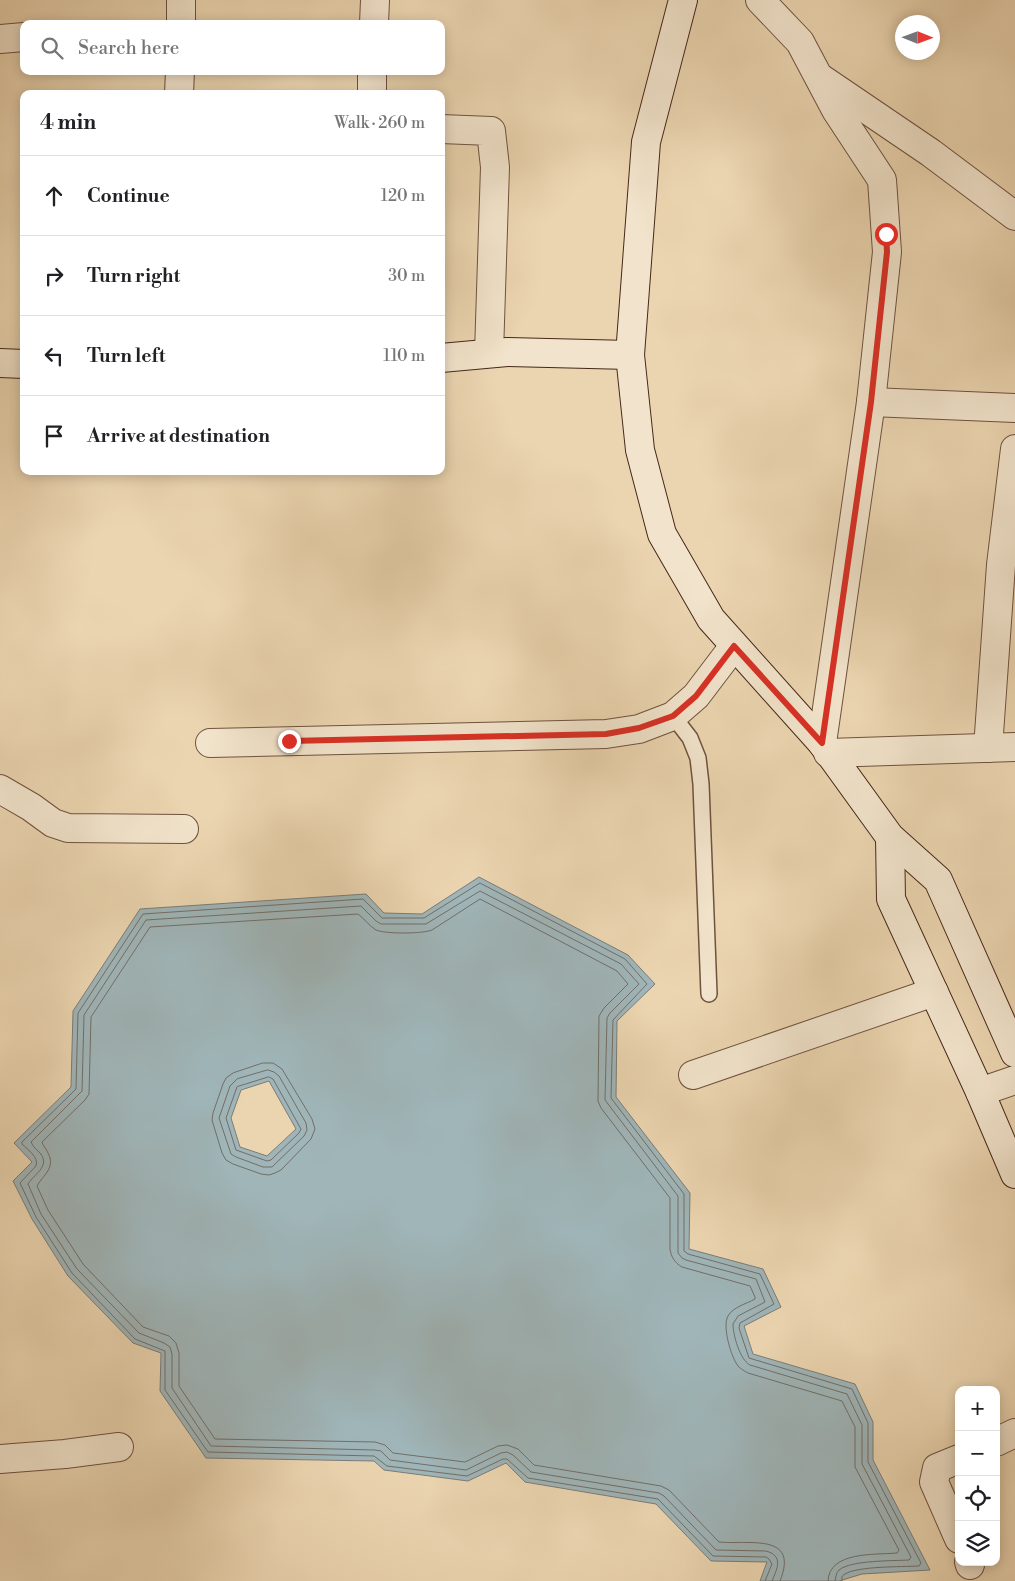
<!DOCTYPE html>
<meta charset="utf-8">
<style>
:root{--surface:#fff;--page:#f2f2f2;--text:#202124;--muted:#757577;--line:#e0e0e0}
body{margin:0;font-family:"Libre Bodoni",serif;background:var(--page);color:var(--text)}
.controls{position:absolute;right:15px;bottom:15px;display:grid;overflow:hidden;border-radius:10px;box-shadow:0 2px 12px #0003}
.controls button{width:45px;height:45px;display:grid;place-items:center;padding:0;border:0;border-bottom:1px solid var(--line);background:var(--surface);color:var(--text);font:25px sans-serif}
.compass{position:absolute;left:895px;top:15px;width:45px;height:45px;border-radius:50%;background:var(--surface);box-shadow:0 2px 12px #0003;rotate:91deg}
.stop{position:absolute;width:15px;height:15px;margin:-11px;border:4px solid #d93025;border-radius:50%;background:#fff}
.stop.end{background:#d93025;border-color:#fff;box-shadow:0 1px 5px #0008}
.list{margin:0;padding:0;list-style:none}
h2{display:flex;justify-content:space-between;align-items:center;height:65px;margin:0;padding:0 20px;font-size:21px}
h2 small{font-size:16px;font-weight:400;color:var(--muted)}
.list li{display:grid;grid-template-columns:32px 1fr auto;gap:15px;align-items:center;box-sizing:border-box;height:80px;padding:0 20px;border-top:1px solid var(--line)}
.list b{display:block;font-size:19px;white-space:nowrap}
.list em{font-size:16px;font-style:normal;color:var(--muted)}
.icon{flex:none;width:28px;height:28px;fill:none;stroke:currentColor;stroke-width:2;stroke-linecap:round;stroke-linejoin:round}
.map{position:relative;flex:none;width:1015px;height:1581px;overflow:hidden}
.search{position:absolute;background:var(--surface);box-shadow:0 2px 12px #0003;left:20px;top:20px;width:425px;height:55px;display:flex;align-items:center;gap:12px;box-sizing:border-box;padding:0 18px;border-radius:10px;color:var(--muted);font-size:19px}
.panel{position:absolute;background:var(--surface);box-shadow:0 2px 12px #0003;left:20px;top:90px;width:425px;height:385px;border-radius:10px}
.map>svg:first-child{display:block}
.water{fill:#9fb5b8;stroke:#7b7c78;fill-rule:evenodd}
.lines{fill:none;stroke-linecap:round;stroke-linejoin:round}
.shore{stroke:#726e68;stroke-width:1}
.lane-casing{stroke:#6f523f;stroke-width:18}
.street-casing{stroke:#6f523f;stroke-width:30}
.secondary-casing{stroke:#462719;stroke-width:30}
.lane{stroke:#f2e4cc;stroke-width:15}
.street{stroke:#f2e4cc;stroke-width:28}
.secondary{stroke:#f2e4cc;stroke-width:28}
.route{stroke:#d93025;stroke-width:6}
</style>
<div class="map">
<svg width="1015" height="1581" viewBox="0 0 1015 1581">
<rect width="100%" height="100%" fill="#ebd5b0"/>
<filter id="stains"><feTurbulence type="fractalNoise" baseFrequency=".004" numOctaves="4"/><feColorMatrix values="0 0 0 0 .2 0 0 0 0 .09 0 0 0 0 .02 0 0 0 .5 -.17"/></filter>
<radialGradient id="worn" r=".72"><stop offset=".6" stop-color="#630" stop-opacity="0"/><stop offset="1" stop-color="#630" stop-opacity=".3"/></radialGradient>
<!-- water -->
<path class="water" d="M479,877l149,78 27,29 -38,37 -1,76 74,96 -1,56 74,20 18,38 -37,19 9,28 102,30 18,38v38l57,110 -68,4 -23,7h-79l7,-19 -56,-1 -55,-57 -131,-22 -19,-19 -38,18 -84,-11 -10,-9 -168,-3 -46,-67 1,-38 -28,-10 -65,-67 -36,-57 -19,-38 19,-19 -18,-19 57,-56 2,-76 67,-102 226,-15 18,19 38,1zM269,1081l27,48 -29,27 -27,-9 -9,-29 10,-28z"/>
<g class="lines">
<!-- shore -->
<g class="shore">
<polygon points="263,1063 273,1063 282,1069 312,1119 315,1129 311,1139 281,1170 275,1173 269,1175 261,1174 233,1164 226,1160 222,1153 212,1120 213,1113 223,1084 226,1078 233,1073"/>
<polygon points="268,1070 274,1072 279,1076 306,1123 307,1130 304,1136 272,1167 263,1167 236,1157 231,1154 219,1118 230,1086 237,1079"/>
<polygon points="269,1077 273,1079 301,1129 299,1133 271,1160 267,1161 236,1150 226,1118 237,1087"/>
<path d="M765,1581l7,-17 -3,-5 -3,-2 -53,-1 -55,-57 -130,-21 -21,-19h-4l-36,17 -80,-10 -13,-10 -166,-4 -43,-62v-39l-30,-12 -63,-66 -36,-56 -16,-34 16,-17c3,-9 -8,-16 -14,-22v-2l54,-53 2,-76 65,-99 220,-15 19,19h42l56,-35 145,76 22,25 -34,36 -2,78 73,96v57l4,3 72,20 14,30 -34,19 -1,5 10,30 103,31 16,34v39l53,101 -2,3c-18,1 -61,0 -74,8 -4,2 -3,4 -3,7"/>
<path d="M772,1581c5,-12 12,-25 -6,-30l-50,-1 -52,-54 -5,-3 -128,-21 -18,-17 -6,-3 -6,1 -35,17 -76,-10 -9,-9 -6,-1 -164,-4 -39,-58v-34l-2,-7 -6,-4 -25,-10 -62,-64 -36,-55 -13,-30c5,-9 22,-17 13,-30 -4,-4 -8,-7 -10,-12l51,-51 2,-76 62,-95 215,-14 15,15 5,3h45l54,-33 141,73 18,20 -29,29 -3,5 -2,82 73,96v57l4,5 4,2 70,19 9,23 -27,14 -5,8c0,11 7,36 17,41l97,29 15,31v39l49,93 -2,3c-16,1 -58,0 -70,10 -3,3 -3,7 -4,11"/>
<path d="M780,1581c20,-49 -32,-36 -61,-39l-50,-52 -8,-4 -127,-21 -16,-16 -11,-4 -9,1 -33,16 -72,-9 -8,-8 -10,-3 -160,-3 -36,-53v-33l-3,-10 -7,-7 -26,-9 -60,-63 -35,-54 -11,-24c6,-11 19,-18 11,-33 -2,-5 -5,-7 -6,-11l43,-42 4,-6 2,-77 59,-90 208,-13c6,4 11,12 18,16 9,4 46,4 56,0l48,-31 137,72 11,13 -24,24 -5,8 -1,85 3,7 69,90v51c1,8 5,14 12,18l68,19 5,11v2c-9,5 -22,8 -27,17 -6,10 3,41 10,50 3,3 6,5 10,7l94,28 13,26v40l44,83 -2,3c-22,2 -68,-2 -69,28"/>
</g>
<defs>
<polyline id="lane" points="673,716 690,738 698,758 701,784 709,994"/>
<g id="street">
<polyline points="760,0 800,42 836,110 882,180 887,252 871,402 822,743"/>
<polyline points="181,24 181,0"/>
<polyline points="374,24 375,0"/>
<polyline points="0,39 24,37"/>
<polyline points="822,79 931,153 1015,216"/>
<polyline points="179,94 180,71"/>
<polyline points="372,94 372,71"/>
<polyline points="441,129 491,131 495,167 489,353"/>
<polyline points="871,402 1015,408"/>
<polyline points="210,743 606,734 639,729 673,716 696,696 734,646"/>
<polyline points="988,748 1001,565 1015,449"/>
<polyline points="828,753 1015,747"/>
<polyline points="0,789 31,807 53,823 68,828 184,829"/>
<polyline points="693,1075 934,992"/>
<polyline points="980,1092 1015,1080"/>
<polyline points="996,1442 1015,1433"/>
<polyline points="0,1459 65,1454 119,1447"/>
<polyline points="959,1459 937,1468 934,1482 959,1539"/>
<polyline points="969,1562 970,1565"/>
</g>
<g id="secondary">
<polyline points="683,0 646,142 630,355 640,450 662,534 711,619 822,743 890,837 938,880 1015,1053"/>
<polyline points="441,358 507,352 630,355"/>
<polyline points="0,363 24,364"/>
<polyline points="890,837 891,899 980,1092 1015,1174"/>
</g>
</defs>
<!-- lane casing -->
<use href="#lane" class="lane-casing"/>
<!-- street casing -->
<use href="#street" class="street-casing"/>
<!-- secondary casing -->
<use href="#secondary" class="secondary-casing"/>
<!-- lane -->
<use href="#lane" class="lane"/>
<!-- street -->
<use href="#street" class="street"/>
<!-- secondary -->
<use href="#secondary" class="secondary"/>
</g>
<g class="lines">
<!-- route -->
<polyline class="route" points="289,741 606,734 639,728 673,716 696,696 734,646 822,743 871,402 887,252 886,234"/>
</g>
<rect width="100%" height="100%" filter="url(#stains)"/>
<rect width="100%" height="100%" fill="url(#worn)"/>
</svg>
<div class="controls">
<button>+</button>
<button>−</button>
<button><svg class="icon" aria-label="locate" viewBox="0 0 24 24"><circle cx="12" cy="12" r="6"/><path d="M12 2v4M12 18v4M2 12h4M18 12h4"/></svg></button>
<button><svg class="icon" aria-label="layers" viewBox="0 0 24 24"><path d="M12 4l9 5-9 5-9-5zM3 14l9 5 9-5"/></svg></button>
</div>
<svg class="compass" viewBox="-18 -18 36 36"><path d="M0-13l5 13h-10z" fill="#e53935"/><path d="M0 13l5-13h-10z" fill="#757577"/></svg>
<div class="stop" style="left:886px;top:234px"></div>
<div class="stop end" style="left:289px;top:741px"></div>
<div class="search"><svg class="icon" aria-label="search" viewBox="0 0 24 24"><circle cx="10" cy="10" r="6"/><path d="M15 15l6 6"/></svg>Search here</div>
<section class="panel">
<h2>4 min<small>Walk · 260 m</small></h2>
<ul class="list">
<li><svg class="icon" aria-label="ahead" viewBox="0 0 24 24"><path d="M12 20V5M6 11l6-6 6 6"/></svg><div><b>Continue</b></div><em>120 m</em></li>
<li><svg class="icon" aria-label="right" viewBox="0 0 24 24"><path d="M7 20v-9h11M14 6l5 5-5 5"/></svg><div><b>Turn right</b></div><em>30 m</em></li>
<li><svg class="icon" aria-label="left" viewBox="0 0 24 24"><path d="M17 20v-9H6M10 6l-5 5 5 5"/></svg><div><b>Turn left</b></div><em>110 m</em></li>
<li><svg class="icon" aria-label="arrive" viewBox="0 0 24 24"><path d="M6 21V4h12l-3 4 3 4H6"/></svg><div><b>Arrive at destination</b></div></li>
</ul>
</section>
</div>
